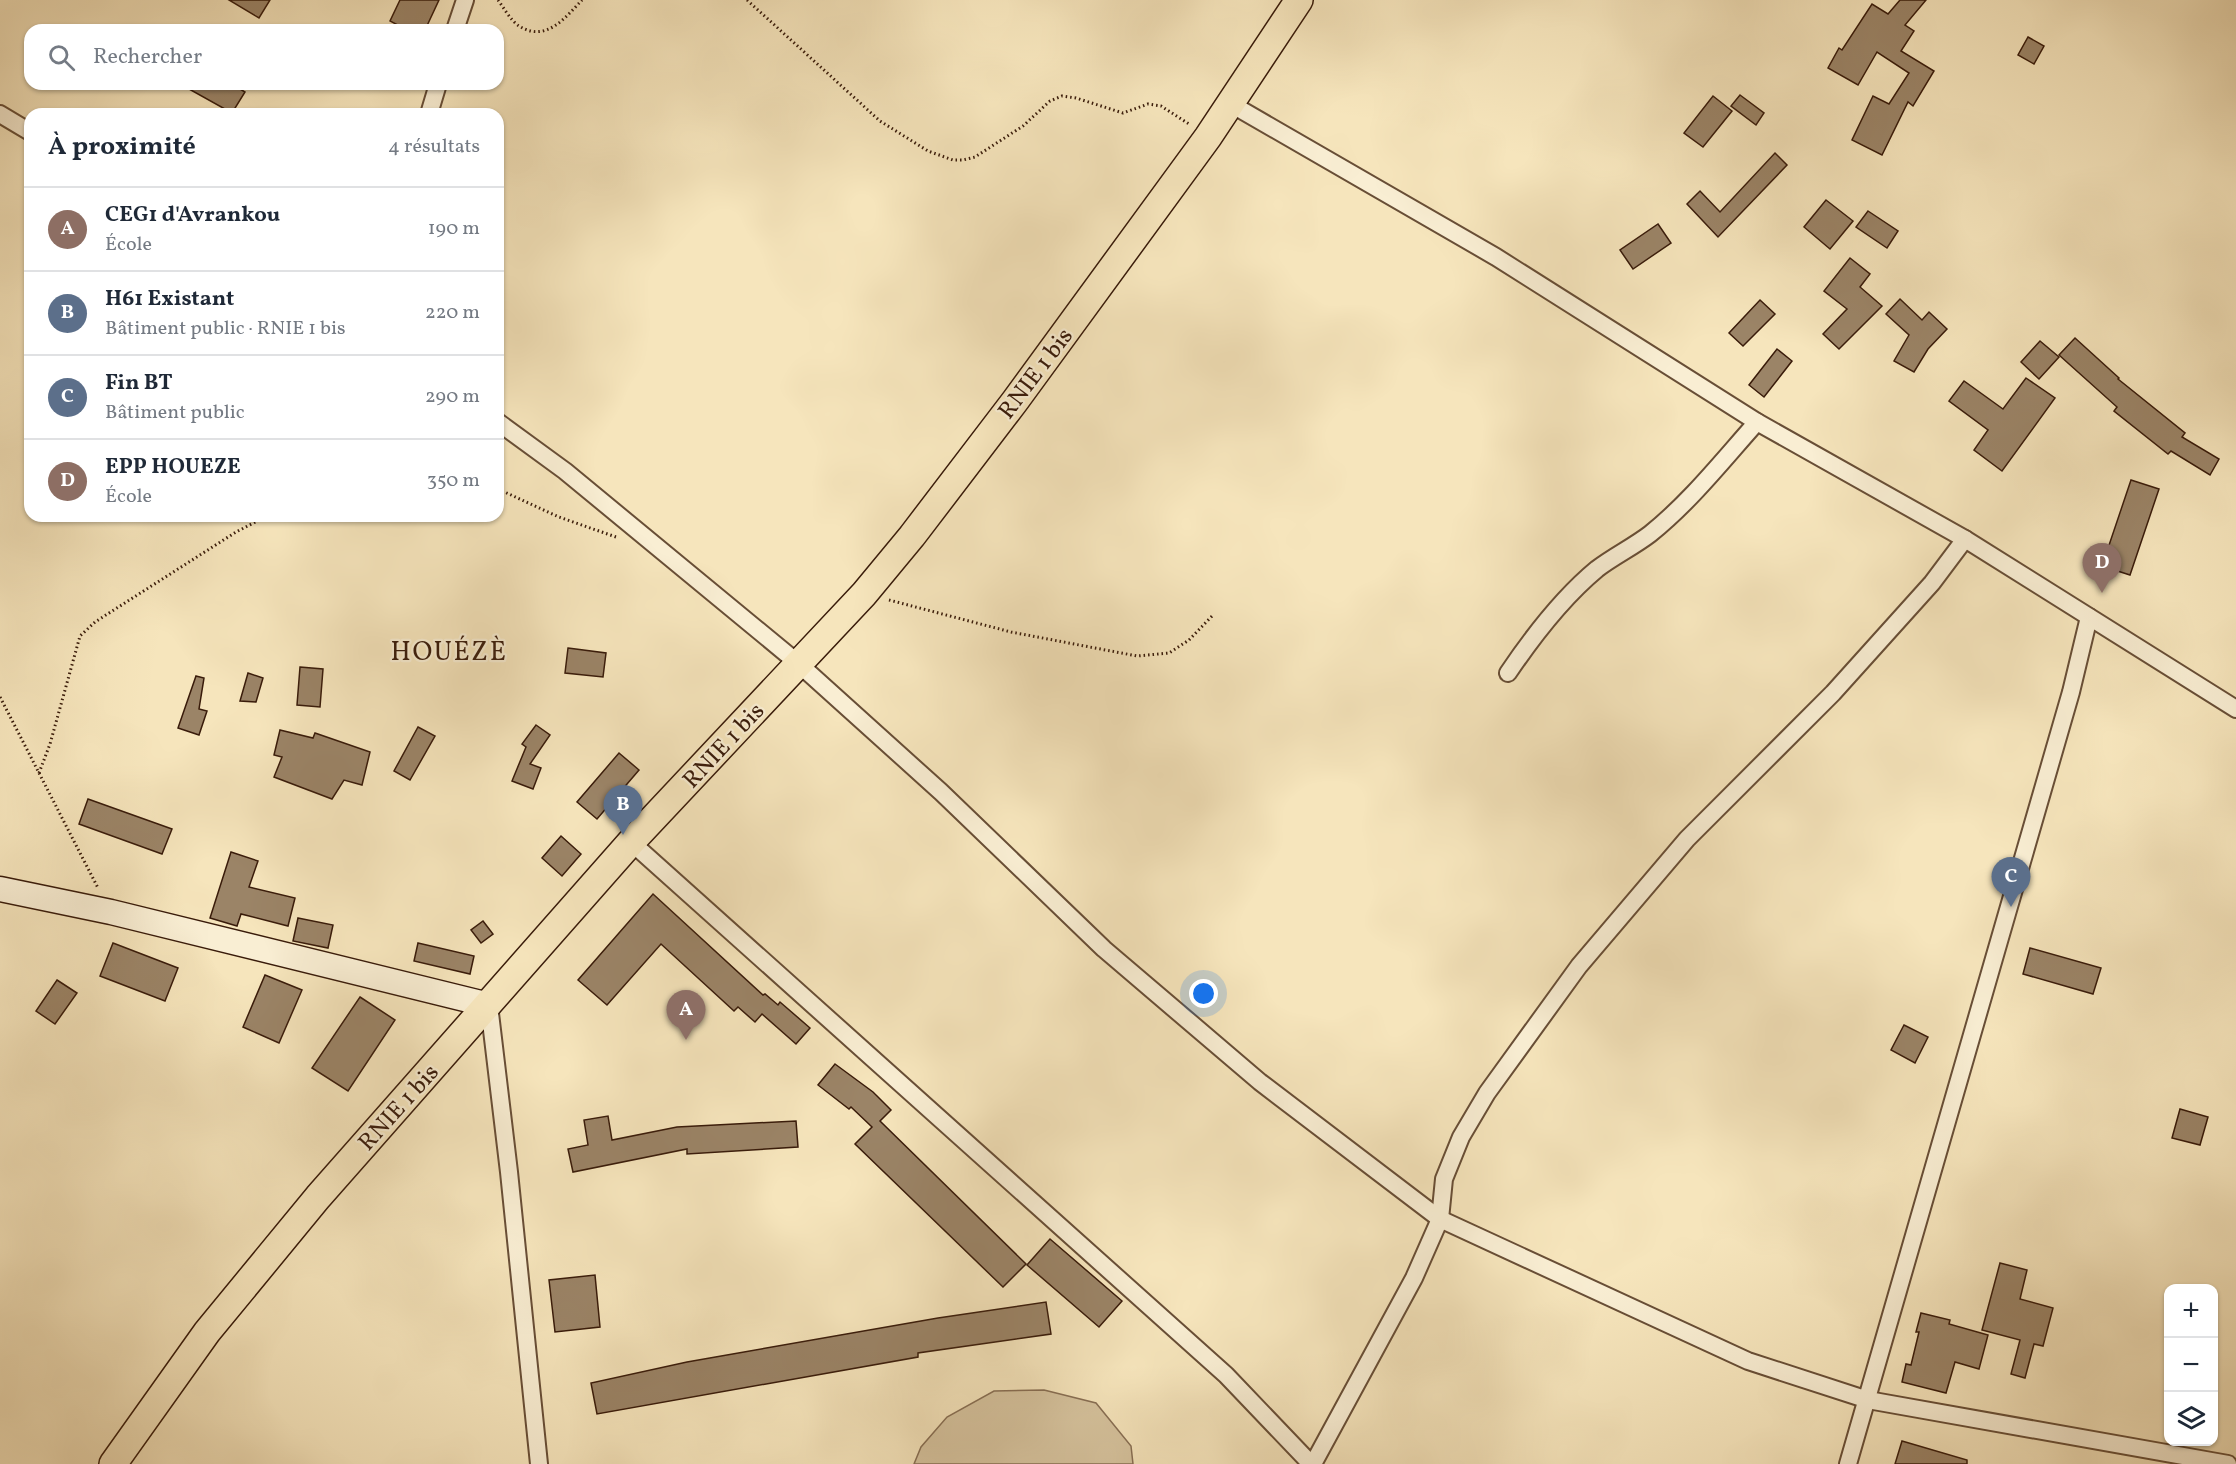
<!DOCTYPE html>
<html lang="fr">
<meta charset="utf-8">
<style>
:root{--surface:#fff;--page:#f6f6f7;--text:#1f2937;--muted:#747a83;--line:#e0e1e3;--accent:#111827}
body{margin:0;font-family:Vollkorn,serif;background:var(--page);color:var(--text)}
.controls{position:absolute;right:18px;bottom:18px;display:grid;overflow:hidden;border-radius:12px;box-shadow:0 2px 4px #0004}
.controls button{width:54px;height:54px;display:grid;place-items:center;padding:0;border:0;border-bottom:2px solid var(--line);background:var(--surface);color:var(--text);font:30px sans-serif}
.you{position:absolute;left:1204px;top:994px;width:21px;height:21px;margin:-15px;border:4px solid #fff;border-radius:50%;background:#1a73e8;box-shadow:0 0 0 9px #1a73e833}
.badge{display:grid;place-items:center;width:39px;height:39px;border-radius:50%;background:var(--accent);color:#fff;font-size:20px;font-weight:700}
.pin{position:absolute;translate:-50% -50px;filter:drop-shadow(0 2px 3px #0008)}
.pin::after{content:'';position:absolute;top:32px;width:21px;height:18px;background:inherit;clip-path:polygon(0 0,100% 0,50% 100%)}
.list{margin:0;padding:0;list-style:none}
h2{display:flex;justify-content:space-between;align-items:center;height:78px;margin:0;padding:0 24px;font-size:26px}
h2 small{font-size:20px;font-weight:400;color:var(--muted)}
.list li{display:grid;grid-template-columns:39px 1fr auto;gap:18px;align-items:center;box-sizing:border-box;height:84px;padding:0 24px;border-top:2px solid var(--line)}
.list b{display:block;font-size:22px;white-space:nowrap}
.list p{margin:0;font-size:20px;white-space:nowrap;color:var(--muted)}
.list em{font-size:20px;font-style:normal;color:var(--muted)}
.icon{flex:none;width:33px;height:33px;fill:none;stroke:currentColor;stroke-width:2;stroke-linecap:round;stroke-linejoin:round}
.map{position:relative;flex:none;width:2236px;height:1464px;overflow:hidden}
.search{position:absolute;background:var(--surface);box-shadow:0 2px 4px #0004;left:24px;top:24px;width:480px;height:66px;display:flex;align-items:center;gap:15px;box-sizing:border-box;padding:0 21px;border-radius:18px;color:var(--muted);font-size:22px}
.panel{position:absolute;background:var(--surface);box-shadow:0 2px 4px #0004;left:24px;top:108px;width:480px;height:414px;border-radius:18px}
.map>svg:first-child{display:block}
.green{fill:#d6c39e;stroke:#886f54;stroke-width:1.5}
.building{fill:#9b8467;stroke:#391b0a;stroke-width:1.5}
.lines{fill:none;stroke-linecap:round;stroke-linejoin:round}
.street-casing{stroke:#684e36;stroke-width:20}
.secondary-casing{stroke:#391b0a;stroke-width:27}
.primary-casing{stroke:#391b0a;stroke-width:30}
.path{stroke:#391b0a;stroke-width:3;stroke-dasharray:1.5 3;stroke-linecap:butt}
.street{stroke:#f9eed3;stroke-width:16}
.secondary{stroke:#f9eed3;stroke-width:24}
.primary{stroke:#f6e5bc;stroke-width:27}
.labels{text-anchor:middle;stroke-width:4.5;stroke-linejoin:round;paint-order:stroke}
.street-label{font-size:24px;fill:#391b0a;stroke:#f9eed3}
.quarter-label{font-size:27px;letter-spacing:1.5px;fill:#391b0a;stroke:#f9eed3}
</style>
<div class="map">
<svg width="2236" height="1464" viewBox="0 0 2236 1464">
<rect width="100%" height="100%" fill="#f6e5bc"/>
<filter id="stains"><feTurbulence type="fractalNoise" baseFrequency=".00333" numOctaves="4"/><feColorMatrix values="0 0 0 0 .2 0 0 0 0 .09 0 0 0 0 .02 0 0 0 .5 -.17"/></filter>
<radialGradient id="worn" r=".72"><stop offset=".6" stop-color="#630" stop-opacity="0"/><stop offset="1" stop-color="#630" stop-opacity=".3"/></radialGradient>
<!-- green -->
<polygon class="green" points="1044,1390 1096,1403 1131,1446 1133,1464 914,1464 921,1447 947,1417 994,1391"/>
<!-- building -->
<g class="building">
<polygon points="229,0 270,0 259,18"/>
<polygon points="400,0 439,0 425,30 407,30 390,21"/>
<polygon points="1900,0 1926,0 1905,25 1914,31 1901,51 1934,71 1913,106 1908,102 1882,155 1852,140 1873,96 1889,104 1909,73 1877,52 1858,85 1828,68 1839,48 1842,50 1872,4 1888,14"/>
<polygon points="2028,37 2044,46 2034,64 2018,55"/>
<polygon points="180,84 232,84 245,92 232,113"/>
<polygon points="1740,95 1764,113 1756,125 1731,106"/>
<polygon points="1713,96 1732,111 1703,147 1684,133"/>
<polygon points="1775,153 1787,165 1718,237 1687,204 1700,191 1720,212"/>
<polygon points="1826,200 1853,221 1830,249 1804,227"/>
<polygon points="1868,211 1898,231 1887,248 1856,227"/>
<polygon points="1658,224 1671,243 1633,269 1620,250"/>
<polygon points="1850,258 1870,274 1860,287 1882,306 1839,349 1823,334 1847,309 1824,291"/>
<polygon points="1900,299 1922,320 1929,312 1947,329 1928,349 1914,372 1894,361 1909,335 1886,314"/>
<polygon points="1760,300 1775,314 1743,346 1729,333"/>
<polygon points="2075,338 2119,378 2118,379 2185,433 2182,437 2219,459 2210,475 2171,451 2168,454 2114,411 2117,407 2059,355"/>
<polygon points="2040,341 2059,357 2039,379 2021,362"/>
<polygon points="1777,349 1792,361 1764,397 1749,385"/>
<polygon points="2026,378 2055,398 2002,471 1974,450 1988,430 1949,401 1964,381 2003,409"/>
<polygon points="2131,480 2159,489 2130,575 2102,566"/>
<polygon points="568,648 606,653 603,677 565,673"/>
<polygon points="300,667 323,669 320,707 297,705"/>
<polygon points="248,673 263,678 256,702 240,701"/>
<polygon points="196,676 204,678 199,709 207,711 199,735 178,728"/>
<polygon points="536,725 550,735 530,764 541,768 533,789 512,781 526,747 522,744"/>
<polygon points="418,727 435,736 410,780 394,771"/>
<polygon points="280,730 313,738 315,733 370,752 362,785 344,780 332,799 274,777 282,757 274,755"/>
<polygon points="619,753 639,770 597,819 577,802"/>
<polygon points="88,799 172,829 162,854 79,824"/>
<polygon points="561,836 581,854 562,876 542,858"/>
<polygon points="231,852 258,861 249,887 295,898 288,926 241,914 237,926 210,918"/>
<polygon points="653,894 763,995 765,994 778,1005 780,1002 810,1028 796,1044 762,1014 755,1022 738,1007 734,1011 661,944 607,1005 578,980"/>
<polygon points="298,918 333,925 328,948 293,941"/>
<polygon points="483,921 493,934 481,943 471,930"/>
<polygon points="113,943 178,968 165,1001 100,976"/>
<polygon points="418,943 474,956 470,974 414,961"/>
<polygon points="2030,948 2101,968 2093,994 2023,974"/>
<polygon points="265,975 302,990 279,1043 243,1027"/>
<polygon points="57,980 77,993 55,1024 36,1011"/>
<polygon points="360,997 395,1020 348,1091 312,1068"/>
<polygon points="1904,1025 1928,1037 1915,1063 1891,1050"/>
<polygon points="835,1064 873,1092 891,1110 880,1121 1026,1264 1003,1287 855,1144 872,1127 851,1107 849,1109 818,1085"/>
<polygon points="2180,1109 2208,1117 2200,1145 2172,1138"/>
<polygon points="608,1116 612,1140 677,1127 796,1121 798,1147 687,1154 687,1149 573,1172 568,1149 588,1145 584,1120"/>
<polygon points="1050,1239 1122,1301 1099,1327 1027,1265"/>
<polygon points="2000,1263 2027,1270 2020,1299 2053,1308 2043,1346 2034,1344 2025,1378 2011,1374 2020,1340 1982,1330"/>
<polygon points="595,1275 600,1327 555,1332 549,1280"/>
<polygon points="1046,1302 1051,1334 918,1353 918,1357 597,1414 591,1383 687,1362 938,1318"/>
<polygon points="1921,1313 1950,1320 1949,1324 1988,1335 1979,1369 1955,1362 1946,1393 1902,1382 1906,1364 1911,1365 1919,1332 1916,1332"/>
<polygon points="1902,1441 1967,1460 1967,1464 1895,1464"/>
</g>
<g class="lines">
<defs>
<g id="street">
<polyline points="455,30 465,0"/>
<polyline points="1231,104 1496,257 1757,422 1965,539 2236,709"/>
<polyline points="0,114 30,132"/>
<polyline points="429,114 438,84"/>
<polyline points="498,422 565,471 799,664 941,792 1104,949 1260,1082 1440,1219 1748,1361 1868,1400 2228,1464"/>
<path d="M1508,673c25,-37 54,-75 89,-104 17,-13 36,-22 53,-35 40,-32 73,-74 107,-112"/>
<polyline points="631,842 1226,1375 1311,1464"/>
<polyline points="489,1005 509,1172 539,1464"/>
<polyline points="1313,1464 1414,1278 1440,1219 1444,1179 1461,1137 1487,1093 1579,966 1687,839 1833,693 1932,583 1965,539"/>
<polyline points="1848,1464 2071,692 2089,617"/>
</g>
<polyline id="secondary" points="0,889 111,912 489,1005"/>
<polyline id="primary" points="113,1464 207,1332 318,1197 631,842 864,594 912,536 1015,401 1208,137 1299,0"/>
</defs>
<!-- street casing -->
<use href="#street" class="street-casing"/>
<!-- secondary casing -->
<use href="#secondary" class="secondary-casing"/>
<!-- primary casing -->
<use href="#primary" class="primary-casing"/>
<!-- path -->
<g class="path">
<path d="M498,0c6,8 13,21 21,26 27,17 46,-8 63,-26"/>
<polyline points="747,0 880,121 928,151 953,160 963,160 975,157 1023,126 1050,101 1062,96 1076,98 1123,113 1148,104 1161,106 1189,124"/>
<polyline points="498,489 559,517 616,537"/>
<polyline points="889,600 1011,632 1137,656 1169,653 1189,640 1214,614"/>
<polyline points="0,697 98,888"/>
<polyline points="39,773 50,744 80,636 95,622 236,532 267,516"/>
</g>
<!-- street -->
<use href="#street" class="street"/>
<!-- secondary -->
<use href="#secondary" class="secondary"/>
<!-- primary -->
<use href="#primary" class="primary"/>
</g>
<g class="labels">
<!-- street labels -->
<g class="street-label">
<text transform="translate(1035 373) rotate(-53)" y="8">RNIE 1 bis</text>
<text transform="translate(723 745) rotate(-47)" y="8">RNIE 1 bis</text>
<text transform="translate(398 1107) rotate(-48)" y="8">RNIE 1 bis</text>
</g>
<!-- quarter labels -->
<g class="quarter-label">
<text x="449" y="660">HOUÉZÈ</text>
</g>
</g>
<rect width="100%" height="100%" filter="url(#stains)"/>
<rect width="100%" height="100%" fill="url(#worn)"/>
</svg>
<div class="controls">
<button>+</button>
<button>−</button>
<button><svg class="icon" aria-label="layers" viewBox="0 0 24 24"><path d="M12 4l9 5-9 5-9-5zM3 14l9 5 9-5"/></svg></button>
</div>
<div class="you"></div>
<div class="pin badge" style="left:686px;top:1040px;background:#8d6e63">A</div>
<div class="pin badge" style="left:623px;top:835px;background:#5c6f8a">B</div>
<div class="pin badge" style="left:2011px;top:907px;background:#5c6f8a">C</div>
<div class="pin badge" style="left:2102px;top:593px;background:#8d6e63">D</div>
<div class="search"><svg class="icon" aria-label="search" viewBox="0 0 24 24"><circle cx="10" cy="10" r="6"/><path d="M15 15l6 6"/></svg>Rechercher</div>
<section class="panel">
<h2>À proximité<small>4 résultats</small></h2>
<ul class="list">
<li><span class="badge" style="background:#8d6e63">A</span><div><b>CEG1 d'Avrankou</b><p>École</p></div><em>190 m</em></li>
<li><span class="badge" style="background:#5c6f8a">B</span><div><b>H61 Existant</b><p>Bâtiment public · RNIE 1 bis</p></div><em>220 m</em></li>
<li><span class="badge" style="background:#5c6f8a">C</span><div><b>Fin BT</b><p>Bâtiment public</p></div><em>290 m</em></li>
<li><span class="badge" style="background:#8d6e63">D</span><div><b>EPP HOUEZE</b><p>École</p></div><em>350 m</em></li>
</ul>
</section>
</div>
